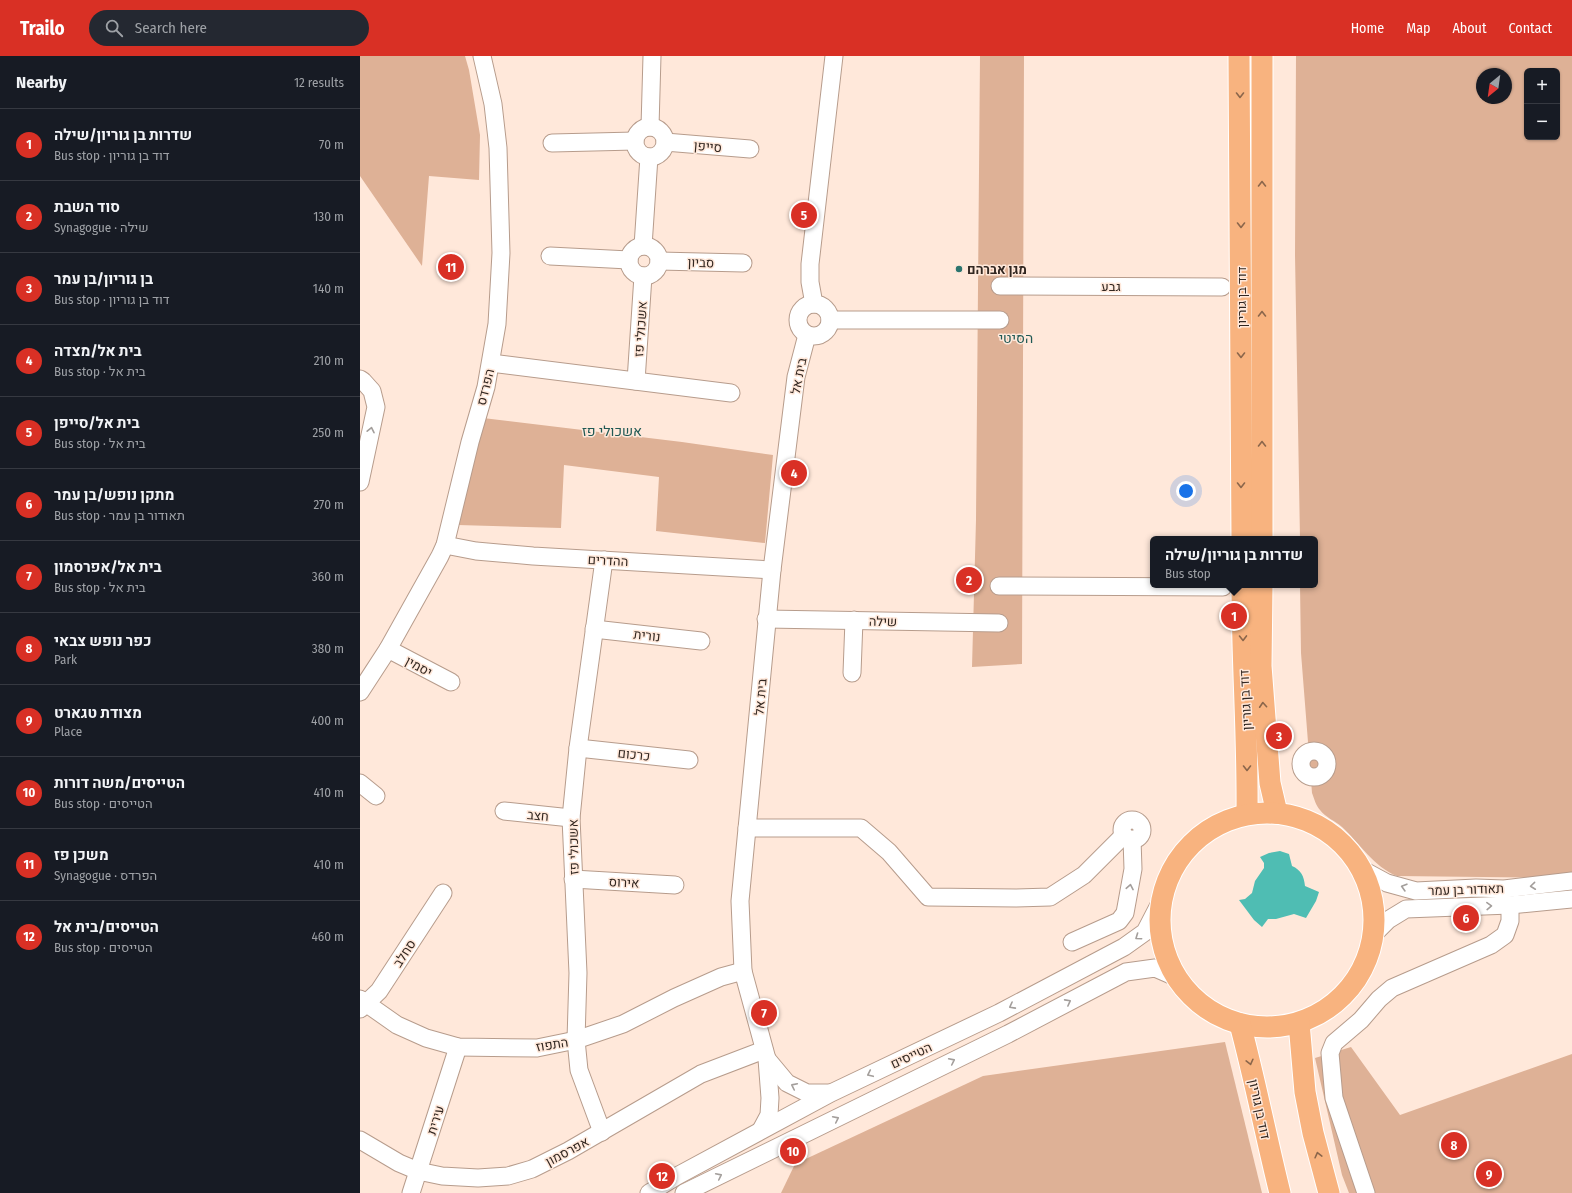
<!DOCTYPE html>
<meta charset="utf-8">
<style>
:root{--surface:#171b24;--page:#242831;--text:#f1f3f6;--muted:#9ea1a6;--line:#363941;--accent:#d93025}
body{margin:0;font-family:"Fira Sans Condensed",Heebo,sans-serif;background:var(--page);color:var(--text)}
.controls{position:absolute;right:12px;top:12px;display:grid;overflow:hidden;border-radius:6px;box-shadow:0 1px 3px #0004}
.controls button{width:36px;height:36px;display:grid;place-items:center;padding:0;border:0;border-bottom:1px solid var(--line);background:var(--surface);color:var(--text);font:20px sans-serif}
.compass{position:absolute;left:1116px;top:12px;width:36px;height:36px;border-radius:50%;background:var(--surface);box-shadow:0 1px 3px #0004;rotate:209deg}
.you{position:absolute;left:826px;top:435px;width:14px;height:14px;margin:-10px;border:3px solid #fff;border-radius:50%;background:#1a73e8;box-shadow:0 0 0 6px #1a73e833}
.badge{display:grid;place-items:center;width:26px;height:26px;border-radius:50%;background:var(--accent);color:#fff;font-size:13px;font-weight:700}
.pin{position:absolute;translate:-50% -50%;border:2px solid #fff;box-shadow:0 1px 4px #0006}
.popup{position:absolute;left:790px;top:480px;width:168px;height:52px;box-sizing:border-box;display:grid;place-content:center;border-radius:6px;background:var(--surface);filter:drop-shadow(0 1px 3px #0005);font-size:13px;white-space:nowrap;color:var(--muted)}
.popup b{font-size:15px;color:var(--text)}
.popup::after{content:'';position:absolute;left:50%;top:100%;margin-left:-8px;border:8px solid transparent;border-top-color:var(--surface)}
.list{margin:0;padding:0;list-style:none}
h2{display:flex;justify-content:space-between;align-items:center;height:52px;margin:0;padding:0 16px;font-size:17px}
h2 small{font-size:13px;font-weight:400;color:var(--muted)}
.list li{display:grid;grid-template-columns:26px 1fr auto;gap:12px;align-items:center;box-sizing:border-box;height:72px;padding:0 16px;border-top:1px solid var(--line)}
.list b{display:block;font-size:15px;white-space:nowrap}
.list p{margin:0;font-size:13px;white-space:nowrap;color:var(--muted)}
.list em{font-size:13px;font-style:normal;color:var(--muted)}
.icon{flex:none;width:22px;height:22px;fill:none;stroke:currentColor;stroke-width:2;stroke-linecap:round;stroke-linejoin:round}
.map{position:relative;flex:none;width:1212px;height:1137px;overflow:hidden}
header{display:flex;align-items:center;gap:24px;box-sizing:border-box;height:56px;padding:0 20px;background:var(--accent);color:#fff}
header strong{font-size:19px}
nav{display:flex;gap:22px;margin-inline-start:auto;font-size:14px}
.search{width:280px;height:36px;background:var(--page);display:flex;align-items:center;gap:10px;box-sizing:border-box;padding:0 14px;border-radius:22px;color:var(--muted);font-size:15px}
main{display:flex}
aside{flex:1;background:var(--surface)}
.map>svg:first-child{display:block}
.green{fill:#deb196;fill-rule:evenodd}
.water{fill:#4fbdb3}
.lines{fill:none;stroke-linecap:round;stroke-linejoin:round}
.minor-casing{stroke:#b79c8c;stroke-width:19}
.major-casing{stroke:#fff;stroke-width:23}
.minor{stroke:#fff;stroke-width:17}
.major{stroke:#f8b37f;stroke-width:21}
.oneway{stroke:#8b664b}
.oneway2{stroke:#a39e9b}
.poi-dot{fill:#2c746e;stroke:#ffe8da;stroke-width:1.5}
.labels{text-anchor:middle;stroke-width:3;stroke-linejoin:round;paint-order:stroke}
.street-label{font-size:13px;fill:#322721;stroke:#ffe8da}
.poi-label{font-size:13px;font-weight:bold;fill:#322721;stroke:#ffe8da;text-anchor:start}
.neighbourhood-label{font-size:14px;fill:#205954;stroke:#ffe8da}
</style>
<header>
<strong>Trailo</strong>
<div class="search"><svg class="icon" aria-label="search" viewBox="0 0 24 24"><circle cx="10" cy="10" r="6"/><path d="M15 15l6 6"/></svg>Search here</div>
<nav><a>Home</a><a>Map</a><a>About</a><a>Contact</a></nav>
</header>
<main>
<aside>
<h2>Nearby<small>12 results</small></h2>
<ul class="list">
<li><span class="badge">1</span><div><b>שדרות בן גוריון/שילה</b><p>Bus stop · דוד בן גוריון</p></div><em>70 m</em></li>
<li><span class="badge">2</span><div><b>סוד השבת</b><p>Synagogue · שילה</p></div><em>130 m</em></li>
<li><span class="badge">3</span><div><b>בן גוריון/בן עמר</b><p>Bus stop · דוד בן גוריון</p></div><em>140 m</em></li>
<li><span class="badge">4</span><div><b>בית אל/מצדה</b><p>Bus stop · בית אל</p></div><em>210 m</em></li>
<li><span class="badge">5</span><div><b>בית אל/סייפן</b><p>Bus stop · בית אל</p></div><em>250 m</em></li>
<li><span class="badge">6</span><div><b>מתקן נופש/בן עמר</b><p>Bus stop · תאודור בן עמר</p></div><em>270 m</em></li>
<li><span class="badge">7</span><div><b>בית אל/אפרסמון</b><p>Bus stop · בית אל</p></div><em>360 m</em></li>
<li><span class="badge">8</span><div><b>כפר נופש צבאי</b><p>Park</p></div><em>380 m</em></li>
<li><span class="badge">9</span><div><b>מצודת טגארט</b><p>Place</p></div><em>400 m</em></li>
<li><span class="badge">10</span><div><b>הטייסים/משה דורות</b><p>Bus stop · הטייסים</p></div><em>410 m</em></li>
<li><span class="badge">11</span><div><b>משכן פז</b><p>Synagogue · הפרדס</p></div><em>410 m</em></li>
<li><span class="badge">12</span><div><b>הטייסים/בית אל</b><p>Bus stop · הטייסים</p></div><em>460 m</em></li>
</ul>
</aside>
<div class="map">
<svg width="1212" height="1137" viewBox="0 0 1212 1137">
<rect width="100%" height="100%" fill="#ffe8da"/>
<!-- green -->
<g class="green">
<polygon points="0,0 105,0 109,14 120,79 119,124 69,120 62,210 0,120"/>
<polygon points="620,0 664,0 662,608 612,611 616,464"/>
<path d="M936,0h276v822l-175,-2c-23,-9 -37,-32 -55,-49 -7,-6 -17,-10 -22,-17 -4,-4 -6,-12 -8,-17l-11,-140 -1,-68h15v-46h-15l-5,-284zM1167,15h30v66h-30zM1122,18h24v24h-24z"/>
<polygon points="123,362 322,386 413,399 405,487 296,475 299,421 204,409 201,472 98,469"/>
<polygon points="865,986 902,1137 421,1137 435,1108 623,1020"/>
<polygon points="991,991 1040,1059 1212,998 1212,1137 989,1137 982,1119 955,1002"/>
</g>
<!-- water -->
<path class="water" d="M920,795l9,3 3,12c9,4 12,10 13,20l14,6 -3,9 -10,17 -12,-4 -18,5h-8l-6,8 -8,-7 -15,-20 6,-1 7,-6 3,-12 9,-13v-5l-4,-6 9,-4z"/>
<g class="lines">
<defs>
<g id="minor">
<circle cx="290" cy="86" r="15"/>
<polyline points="290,71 292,0"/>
<polyline points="305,86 390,93"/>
<polyline points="192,87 275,85"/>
<circle cx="284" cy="205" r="15"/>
<polyline points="283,190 289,101"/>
<polyline points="190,200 269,204"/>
<polyline points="299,205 383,207"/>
<polyline points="640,230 862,231"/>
<polyline points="454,248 450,226 450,208 474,0"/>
<circle cx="454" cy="264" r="16"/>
<polyline points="470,264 640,264"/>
<polyline points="131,307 371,337"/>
<polyline points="0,323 3,325 12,335 16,351 0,426"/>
<polyline points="276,325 283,220"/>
<polyline points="85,489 116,495 173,500 412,514"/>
<polyline points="639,530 863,531"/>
<polyline points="406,563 639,567"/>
<polyline points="234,573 341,585"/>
<polyline points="28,593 91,626"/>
<polyline points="492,617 494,564"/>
<polyline points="0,636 28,593 80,500 85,489 110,386 126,331 137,268 141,197 138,92 133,48 122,0"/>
<polyline points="218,692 329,704"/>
<circle cx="954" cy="708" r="13"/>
<polyline points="0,727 16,740"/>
<polyline points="144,755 211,762"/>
<circle cx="772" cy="774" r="10"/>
<polyline points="387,772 501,772 529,796 568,841 656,842 690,841 724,819 764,779"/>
<polyline points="1003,814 1027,827 1056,835 1116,832 1144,833 1212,825"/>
<polyline points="213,823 315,829"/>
<polyline points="1015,877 1028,864 1046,853 1150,849 1212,843"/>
<polyline points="712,886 759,865 765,857 773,813 772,783"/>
<polyline points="0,943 37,969 66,982 98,991 177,992 216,984 263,968 314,942 361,921 383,915"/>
<polyline points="0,953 19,935 83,837"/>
<polyline points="407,1003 427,1027 447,1037 470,1037"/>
<polyline points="401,1074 409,1059 410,1042 407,1003 383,915 380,845 412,514 436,321 447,279"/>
<polyline points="242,1076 219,1014 216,984 218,917 211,762 218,692 244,504"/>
<polyline points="0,1084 39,1107 58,1115 82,1120 118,1122 148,1120 172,1113 208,1095 341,1018 404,994"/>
<polyline points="51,1137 98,991"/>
<polyline points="289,1137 317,1120 471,1037 639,957 764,891 785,876 799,849"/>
<polyline points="324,1137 648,978 766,916 795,912 818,922"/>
<polyline points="1006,1137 974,1042 970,997 974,987 1001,964 1019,943 1032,932 1131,889 1145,879 1150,865 1150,849"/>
</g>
<g id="major">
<polyline points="879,0 882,483"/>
<polyline points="902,483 902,0"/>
<path d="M882,529c0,76 6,153 5,229"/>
<polyline points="902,529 901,610 910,727 917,757"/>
<circle cx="907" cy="864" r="107"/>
<polyline points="939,967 945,1036 953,1077 969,1137"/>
<path d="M880,968c15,56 26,113 40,169"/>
</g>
</defs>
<!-- minor casing -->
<use href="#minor" class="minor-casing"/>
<!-- major casing -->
<use href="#major" class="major-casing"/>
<!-- minor -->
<use href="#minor" class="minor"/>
<!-- major -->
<use href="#major" class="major"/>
</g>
<!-- one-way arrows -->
<defs><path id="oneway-chevron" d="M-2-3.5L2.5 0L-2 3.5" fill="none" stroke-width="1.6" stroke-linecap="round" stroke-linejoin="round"/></defs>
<g class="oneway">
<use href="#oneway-chevron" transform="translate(880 39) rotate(90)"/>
<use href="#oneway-chevron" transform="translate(902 128) rotate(-90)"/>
<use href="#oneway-chevron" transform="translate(881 169) rotate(90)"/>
<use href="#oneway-chevron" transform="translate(902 258) rotate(-90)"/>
<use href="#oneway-chevron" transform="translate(881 299) rotate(90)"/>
<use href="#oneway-chevron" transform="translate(902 388) rotate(-90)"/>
<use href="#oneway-chevron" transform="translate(881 429) rotate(90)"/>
<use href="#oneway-chevron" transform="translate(883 582) rotate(89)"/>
<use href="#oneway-chevron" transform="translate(903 649) rotate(-94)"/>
<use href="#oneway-chevron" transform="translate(887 712) rotate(90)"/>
<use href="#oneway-chevron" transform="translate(890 1006) rotate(76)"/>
<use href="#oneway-chevron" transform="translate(958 1099) rotate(-104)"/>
</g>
<g class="oneway2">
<use href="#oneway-chevron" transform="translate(11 374) rotate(-78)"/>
<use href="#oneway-chevron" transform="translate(1173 830) rotate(174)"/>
<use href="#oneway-chevron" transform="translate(770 831) rotate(-79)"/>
<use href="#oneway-chevron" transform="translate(1044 831) rotate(-164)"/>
<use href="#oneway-chevron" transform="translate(1129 850) rotate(-2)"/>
<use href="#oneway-chevron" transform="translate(778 881) rotate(145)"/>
<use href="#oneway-chevron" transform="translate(708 946) rotate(-28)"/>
<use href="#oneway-chevron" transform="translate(652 950) rotate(152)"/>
<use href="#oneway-chevron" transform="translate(592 1005) rotate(-26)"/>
<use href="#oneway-chevron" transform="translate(510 1018) rotate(155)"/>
<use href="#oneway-chevron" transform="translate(434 1030) rotate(-154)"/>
<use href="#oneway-chevron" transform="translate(476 1063) rotate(-26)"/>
<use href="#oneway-chevron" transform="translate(359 1120) rotate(-26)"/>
</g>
<!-- markers -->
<circle class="poi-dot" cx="599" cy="213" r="4"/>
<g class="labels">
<!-- street labels -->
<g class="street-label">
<text transform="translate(348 90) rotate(5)" y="5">סייפן</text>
<text transform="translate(341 206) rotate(2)" y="5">סביון</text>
<text x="751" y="235">גבע</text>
<text transform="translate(881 241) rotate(-90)" y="5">דוד בן גוריון</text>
<text transform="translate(280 273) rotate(-86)" y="5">אשכולי פז</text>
<text transform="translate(438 320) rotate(-79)" y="5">בית אל</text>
<text transform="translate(125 331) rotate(-76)" y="5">הפרדס</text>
<text transform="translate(248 504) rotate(3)" y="5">ההדרים</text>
<text transform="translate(523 565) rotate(1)" y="5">שילה</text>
<text transform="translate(287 579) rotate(6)" y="5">נורית</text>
<text transform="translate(59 610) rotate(28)" y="5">יסמין</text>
<text transform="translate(400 641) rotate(-85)" y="5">בית אל</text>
<text transform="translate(885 644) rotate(-93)" y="5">דוד בן גוריון</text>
<text transform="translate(274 698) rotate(6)" y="5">כרכום</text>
<text transform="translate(178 759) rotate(5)" y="5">חצב</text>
<text transform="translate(213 791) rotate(-91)" y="5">אשכולי פז</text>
<text transform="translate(264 826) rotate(3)" y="5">אירוס</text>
<text transform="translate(1106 833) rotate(-2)" y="5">תאודור בן עמר</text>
<text transform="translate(44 897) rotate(-57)" y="5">סחלב</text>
<text transform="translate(192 988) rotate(-9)" y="5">התפוז</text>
<text transform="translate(551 999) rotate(-25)" y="5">הטייסים</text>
<text transform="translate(900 1053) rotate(78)" y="5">דוד בן גוריון</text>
<text transform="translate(75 1064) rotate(-72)" y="5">עירית</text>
<text transform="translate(207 1095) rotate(-28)" y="5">אפרסמון</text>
</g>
<!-- poi labels -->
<g class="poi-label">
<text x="607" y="218">מגן אברהם</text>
</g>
<!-- neighbourhood labels -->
<g class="neighbourhood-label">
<text x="656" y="287">הסיטי</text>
<text x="252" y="380">אשכולי פז</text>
</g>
</g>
</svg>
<div class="controls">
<button>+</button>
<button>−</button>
</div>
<svg class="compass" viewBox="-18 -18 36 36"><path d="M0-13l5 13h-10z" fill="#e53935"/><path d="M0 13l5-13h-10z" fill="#9ea1a6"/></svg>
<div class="you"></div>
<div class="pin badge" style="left:874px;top:560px">1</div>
<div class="popup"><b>שדרות בן גוריון/שילה</b>Bus stop</div>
<div class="pin badge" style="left:609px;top:524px">2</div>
<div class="pin badge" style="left:919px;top:680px">3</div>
<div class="pin badge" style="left:434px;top:417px">4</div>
<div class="pin badge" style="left:444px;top:159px">5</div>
<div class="pin badge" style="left:1106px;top:862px">6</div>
<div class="pin badge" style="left:404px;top:957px">7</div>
<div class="pin badge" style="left:1094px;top:1089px">8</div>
<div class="pin badge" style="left:1129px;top:1118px">9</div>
<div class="pin badge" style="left:433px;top:1095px">10</div>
<div class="pin badge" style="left:91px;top:211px">11</div>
<div class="pin badge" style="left:302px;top:1120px">12</div>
</div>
</main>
